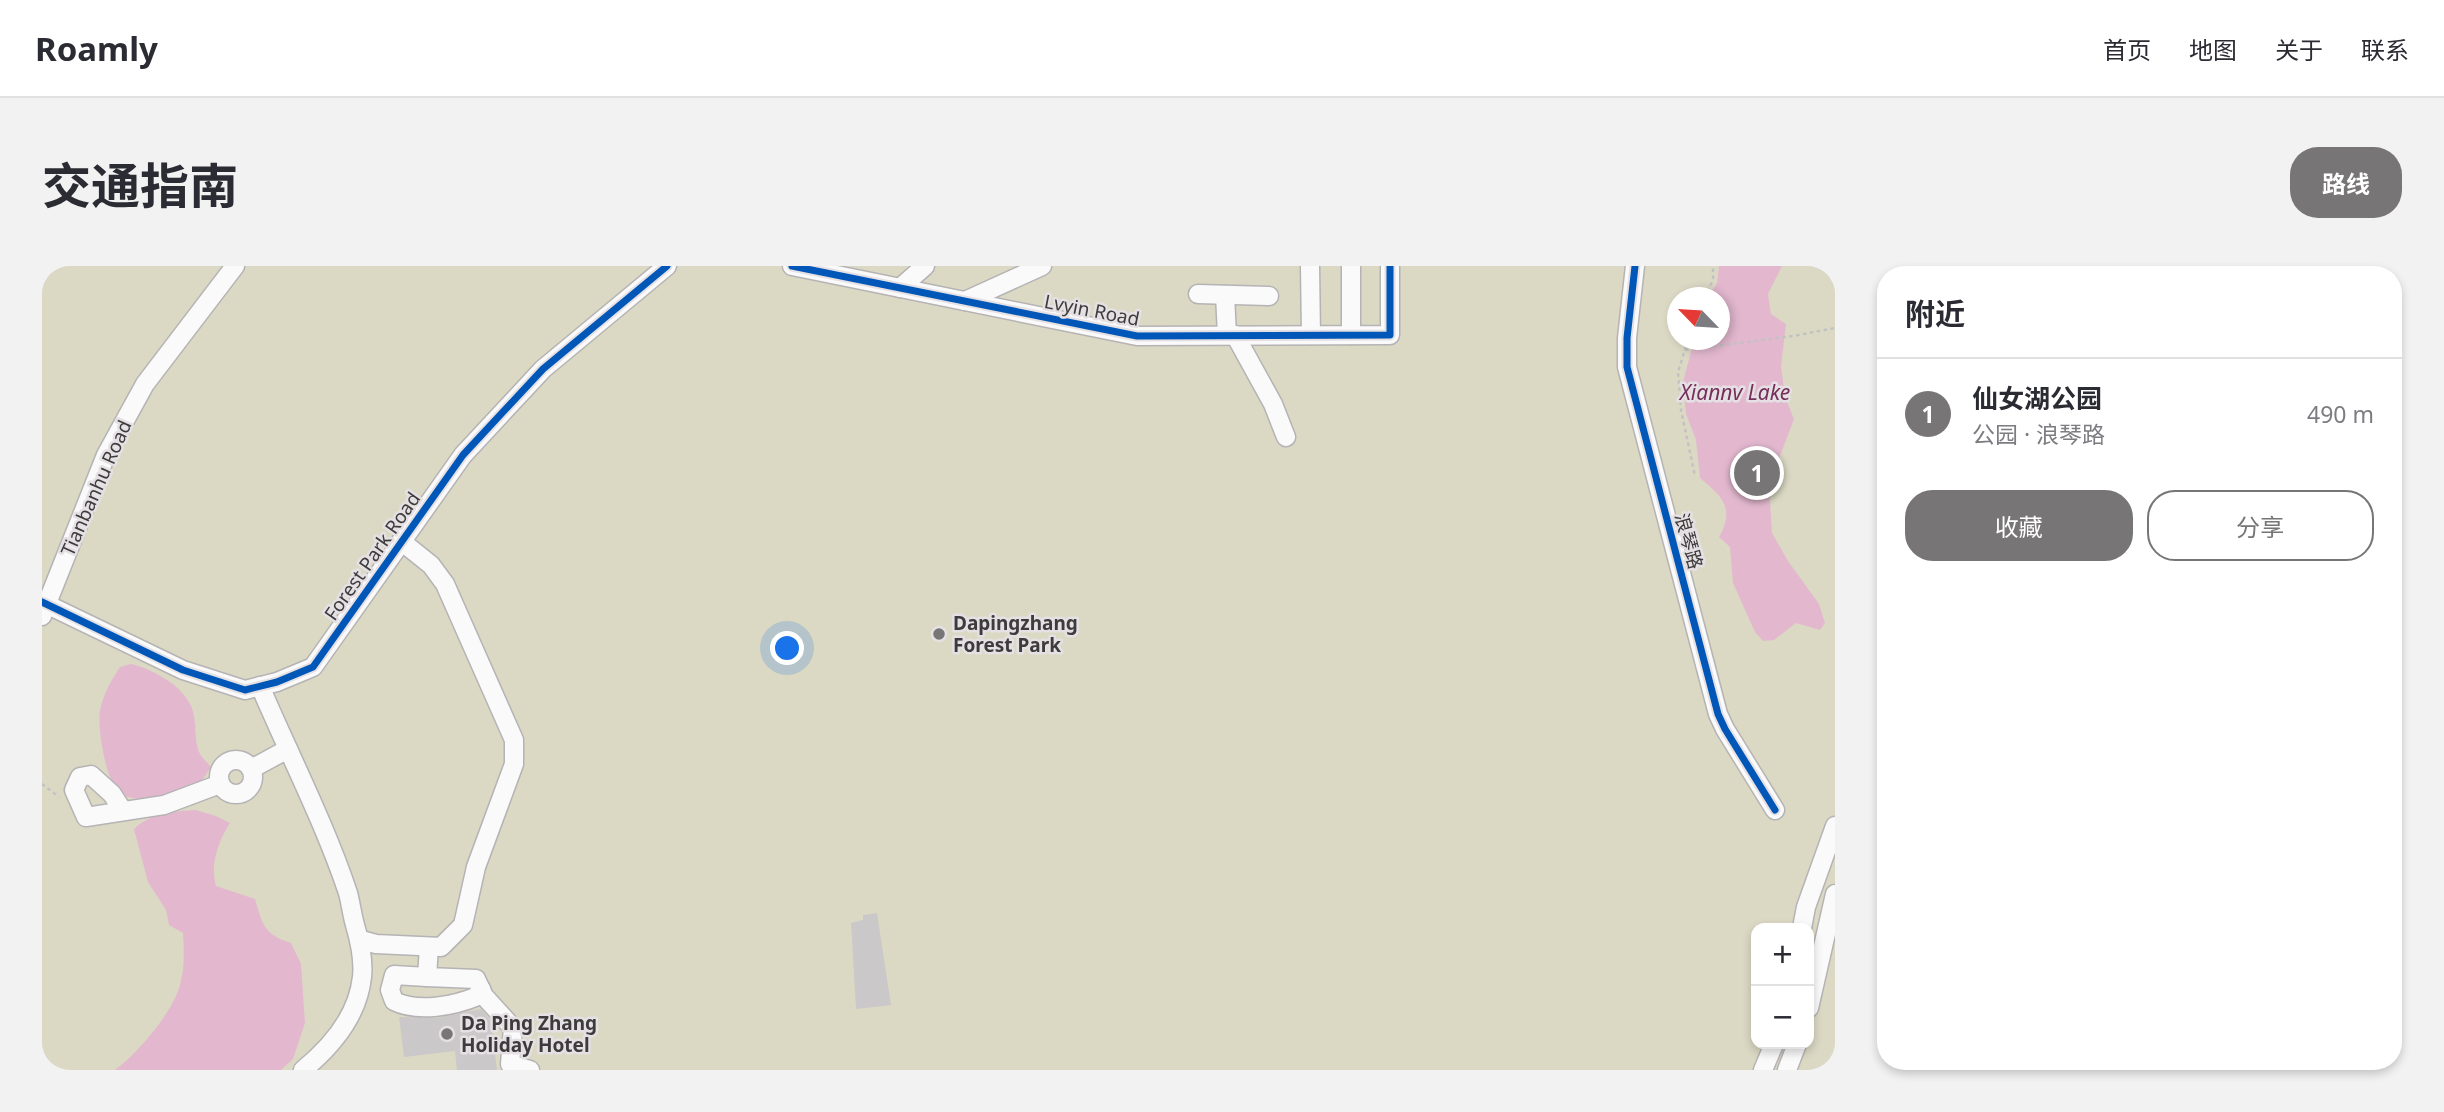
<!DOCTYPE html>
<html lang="zh">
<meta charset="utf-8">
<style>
:root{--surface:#fff;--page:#f2f2f3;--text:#2b2b33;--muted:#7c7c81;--line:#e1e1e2;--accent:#777576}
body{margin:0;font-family:"Noto Sans","Noto Sans SC",sans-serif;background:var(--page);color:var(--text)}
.controls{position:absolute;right:21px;bottom:21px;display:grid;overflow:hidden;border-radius:14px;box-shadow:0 4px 10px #0003}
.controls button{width:63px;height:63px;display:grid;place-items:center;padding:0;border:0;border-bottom:2px solid var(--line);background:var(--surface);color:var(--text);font:35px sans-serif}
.compass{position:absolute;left:1625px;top:21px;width:63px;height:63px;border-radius:50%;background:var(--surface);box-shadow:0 4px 10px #0003;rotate:295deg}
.you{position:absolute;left:746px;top:383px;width:24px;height:24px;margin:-18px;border:5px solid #fff;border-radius:50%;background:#1a73e8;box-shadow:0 0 0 10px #1a73e833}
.badge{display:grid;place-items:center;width:46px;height:46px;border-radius:50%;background:var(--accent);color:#fff;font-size:23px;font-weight:700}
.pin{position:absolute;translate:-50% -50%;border:4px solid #fff;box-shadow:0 2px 7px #0006}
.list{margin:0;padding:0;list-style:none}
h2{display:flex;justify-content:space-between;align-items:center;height:91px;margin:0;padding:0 28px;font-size:30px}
h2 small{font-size:23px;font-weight:400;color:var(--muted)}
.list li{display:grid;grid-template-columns:46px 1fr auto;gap:21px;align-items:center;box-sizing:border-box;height:112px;padding:0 28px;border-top:2px solid var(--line)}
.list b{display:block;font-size:26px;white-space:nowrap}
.list p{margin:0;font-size:23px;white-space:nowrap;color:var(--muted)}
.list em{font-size:23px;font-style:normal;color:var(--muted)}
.actions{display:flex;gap:14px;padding:21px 28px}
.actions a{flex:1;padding:16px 0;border:2px solid var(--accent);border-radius:28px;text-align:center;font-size:24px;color:var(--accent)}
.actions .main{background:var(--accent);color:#fff}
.map{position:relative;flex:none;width:1793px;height:804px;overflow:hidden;border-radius:28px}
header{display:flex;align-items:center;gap:42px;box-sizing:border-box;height:98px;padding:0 35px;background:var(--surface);border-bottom:2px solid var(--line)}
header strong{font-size:33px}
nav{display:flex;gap:38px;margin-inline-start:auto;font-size:24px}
.intro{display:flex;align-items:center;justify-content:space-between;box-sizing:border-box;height:168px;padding:0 42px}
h1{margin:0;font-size:49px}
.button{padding:18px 32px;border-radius:28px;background:var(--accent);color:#fff;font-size:24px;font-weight:700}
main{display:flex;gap:42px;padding:0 42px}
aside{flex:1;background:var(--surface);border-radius:28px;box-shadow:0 4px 10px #0003}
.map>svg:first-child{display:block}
.green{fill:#dbd9c4;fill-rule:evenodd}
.water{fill:#e3b8cf}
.building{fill:#cac8c9}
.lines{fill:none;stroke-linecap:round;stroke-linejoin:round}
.minor-casing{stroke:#b5b3b4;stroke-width:21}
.path{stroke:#c2c2c2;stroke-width:2.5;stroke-dasharray:3.5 3.5;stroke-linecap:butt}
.minor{stroke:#fbfafb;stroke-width:18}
.cycleway-casing{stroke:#e5e0e3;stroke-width:11}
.cycleway{stroke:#0057b8;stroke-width:7}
.poi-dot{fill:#777576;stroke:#e5e0e3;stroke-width:2.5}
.labels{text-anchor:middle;stroke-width:5;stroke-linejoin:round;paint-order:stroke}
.street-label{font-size:19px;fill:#3d3b3c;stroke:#e5e0e3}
.poi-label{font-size:19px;font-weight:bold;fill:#3d3b3c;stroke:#e5e0e3;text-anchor:start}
.water-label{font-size:21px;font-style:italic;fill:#762f5a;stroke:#e5e0e3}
</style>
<header>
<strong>Roamly</strong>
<nav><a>首页</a><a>地图</a><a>关于</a><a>联系</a></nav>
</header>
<div class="intro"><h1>交通指南</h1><a class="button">路线</a></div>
<main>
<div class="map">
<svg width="1793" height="804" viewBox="0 0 1793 804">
<rect width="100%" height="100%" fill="#e4e1e3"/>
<!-- green -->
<path class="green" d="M0,0h1793v804h-1793zM1636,32h42v42h-42zM1714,662h53v116h-53z"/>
<!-- water -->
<g class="water">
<path d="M1677,0h63l-14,28 3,20 15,10 -5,42 4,31 9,22 -25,66 3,48 16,28 31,43 6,19 -5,7 -24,-7 -22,17 -11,1 -8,-9 -22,-49 -3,-36 -11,-10c16,-28 4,-40 -19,-59l-4,-38 -10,-26 -3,-32 11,-42h26v-42l-12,-1 9,-14z"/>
<path d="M89,398c21,5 49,20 59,40 8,15 3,35 10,50 3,5 7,8 11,13 -4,6 -8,13 -14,17 -17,11 -59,22 -77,9 -14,-9 -23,-66 -20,-82 3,-17 11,-30 20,-44z"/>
<path d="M154,544l20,6 14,7c-12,19 -20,41 -14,63l39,13c8,27 9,35 36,44l10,21 4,59 -12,36 -12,11h-166c22,-16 56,-56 64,-82 6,-18 5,-36 4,-55l-14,-8 -3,-15 -18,-28 -14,-53c16,-16 40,-18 62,-19z"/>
</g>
<!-- building -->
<g class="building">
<polygon points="835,647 849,739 814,743 809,657 821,654 821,649"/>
<polygon points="439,743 449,755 455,804 415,804 413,785 362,791 357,751 395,752"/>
</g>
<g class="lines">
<defs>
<g id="minor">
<polyline points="750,0 1095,70 1348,69 1348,0"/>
<polyline points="1268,0 1269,69"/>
<polyline points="1593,0 1585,72 1585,101 1676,448 1683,463 1733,544"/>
<polyline points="858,22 883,0"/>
<polyline points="1156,28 1227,30"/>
<polyline points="1183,29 1185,69"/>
<polyline points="923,35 1000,0"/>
<polyline points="1193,69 1231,138 1244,171"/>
<polyline points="1309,69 1309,0"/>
<polyline points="0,336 141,404 203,424 235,416 271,401 421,189 501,103 625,0"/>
<polyline points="0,350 64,189 103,118 193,0"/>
<path d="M218,420c29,68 65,138 88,207 3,11 4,22 7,32 5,17 9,34 7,52 -4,38 -31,70 -59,93"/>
<circle cx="194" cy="511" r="17"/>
<polyline points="209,503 246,483"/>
<polyline points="81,545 70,528 49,509 38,511 32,524 44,551 122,539 178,518"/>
<polyline points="1760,662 1764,641 1793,560"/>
<polyline points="319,674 334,678 399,681 421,659 434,601 472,498 472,474 403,318 389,299 359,275"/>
<polyline points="387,681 385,711 434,713 442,730 471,762 468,798 488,804"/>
<path d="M385,711l-33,-2 -4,15 4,11c24,12 60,5 84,-5l3,-7"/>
<polyline points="1767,742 1793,628"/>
<polyline points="1721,804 1732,778"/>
<polyline points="1745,804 1755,778"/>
</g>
</defs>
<!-- minor casing -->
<use href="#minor" class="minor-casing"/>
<!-- path -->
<g class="path">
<polyline points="1662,32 1671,14 1671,0"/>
<polyline points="1646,74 1636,106 1639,144 1653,210"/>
<polyline points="1643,84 1751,70 1793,62"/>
<polyline points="0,518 17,531"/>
</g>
<!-- minor -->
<use href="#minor" class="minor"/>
<defs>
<g id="cycleway">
<polyline points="750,0 1095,70 1348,69 1348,0"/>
<polyline points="1593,0 1585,72 1585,101 1676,448 1683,463 1733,544"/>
<polyline points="0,336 141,404 203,424 235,416 271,401 421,189 501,103 625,0"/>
</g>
</defs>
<!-- cycleway casing -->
<use href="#cycleway" class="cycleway-casing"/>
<!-- cycleway -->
<use href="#cycleway" class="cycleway"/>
</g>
<!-- markers -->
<g class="poi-dot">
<circle cx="897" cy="368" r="7"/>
<circle cx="405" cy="768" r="7"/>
</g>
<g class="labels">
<!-- street labels -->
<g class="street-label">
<text transform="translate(1050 44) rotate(11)" y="7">Lvyin Road</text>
<text transform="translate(54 222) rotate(-66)" y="7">Tianbanhu Road</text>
<text transform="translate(1647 275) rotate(75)" y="7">浪琴路</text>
<text transform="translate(330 290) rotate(-55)" y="7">Forest Park Road</text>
</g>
<!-- poi labels -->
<g class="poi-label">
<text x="911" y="364">Dapingzhang<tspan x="911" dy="22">Forest Park</tspan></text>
<text x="419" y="764">Da Ping Zhang<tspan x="419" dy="22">Holiday Hotel</tspan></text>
</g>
<!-- water labels -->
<g class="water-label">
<text x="1693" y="134">Xiannv Lake</text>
</g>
</g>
</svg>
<div class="controls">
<button>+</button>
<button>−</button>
</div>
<svg class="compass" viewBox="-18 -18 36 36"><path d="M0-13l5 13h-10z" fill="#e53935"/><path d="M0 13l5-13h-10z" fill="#7c7c81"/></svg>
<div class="you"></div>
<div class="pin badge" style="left:1715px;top:207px">1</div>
</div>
<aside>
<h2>附近<small></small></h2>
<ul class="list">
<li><span class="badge">1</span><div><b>仙女湖公园</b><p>公园 · 浪琴路</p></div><em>490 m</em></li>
</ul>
<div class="actions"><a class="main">收藏</a><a>分享</a></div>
</aside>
</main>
